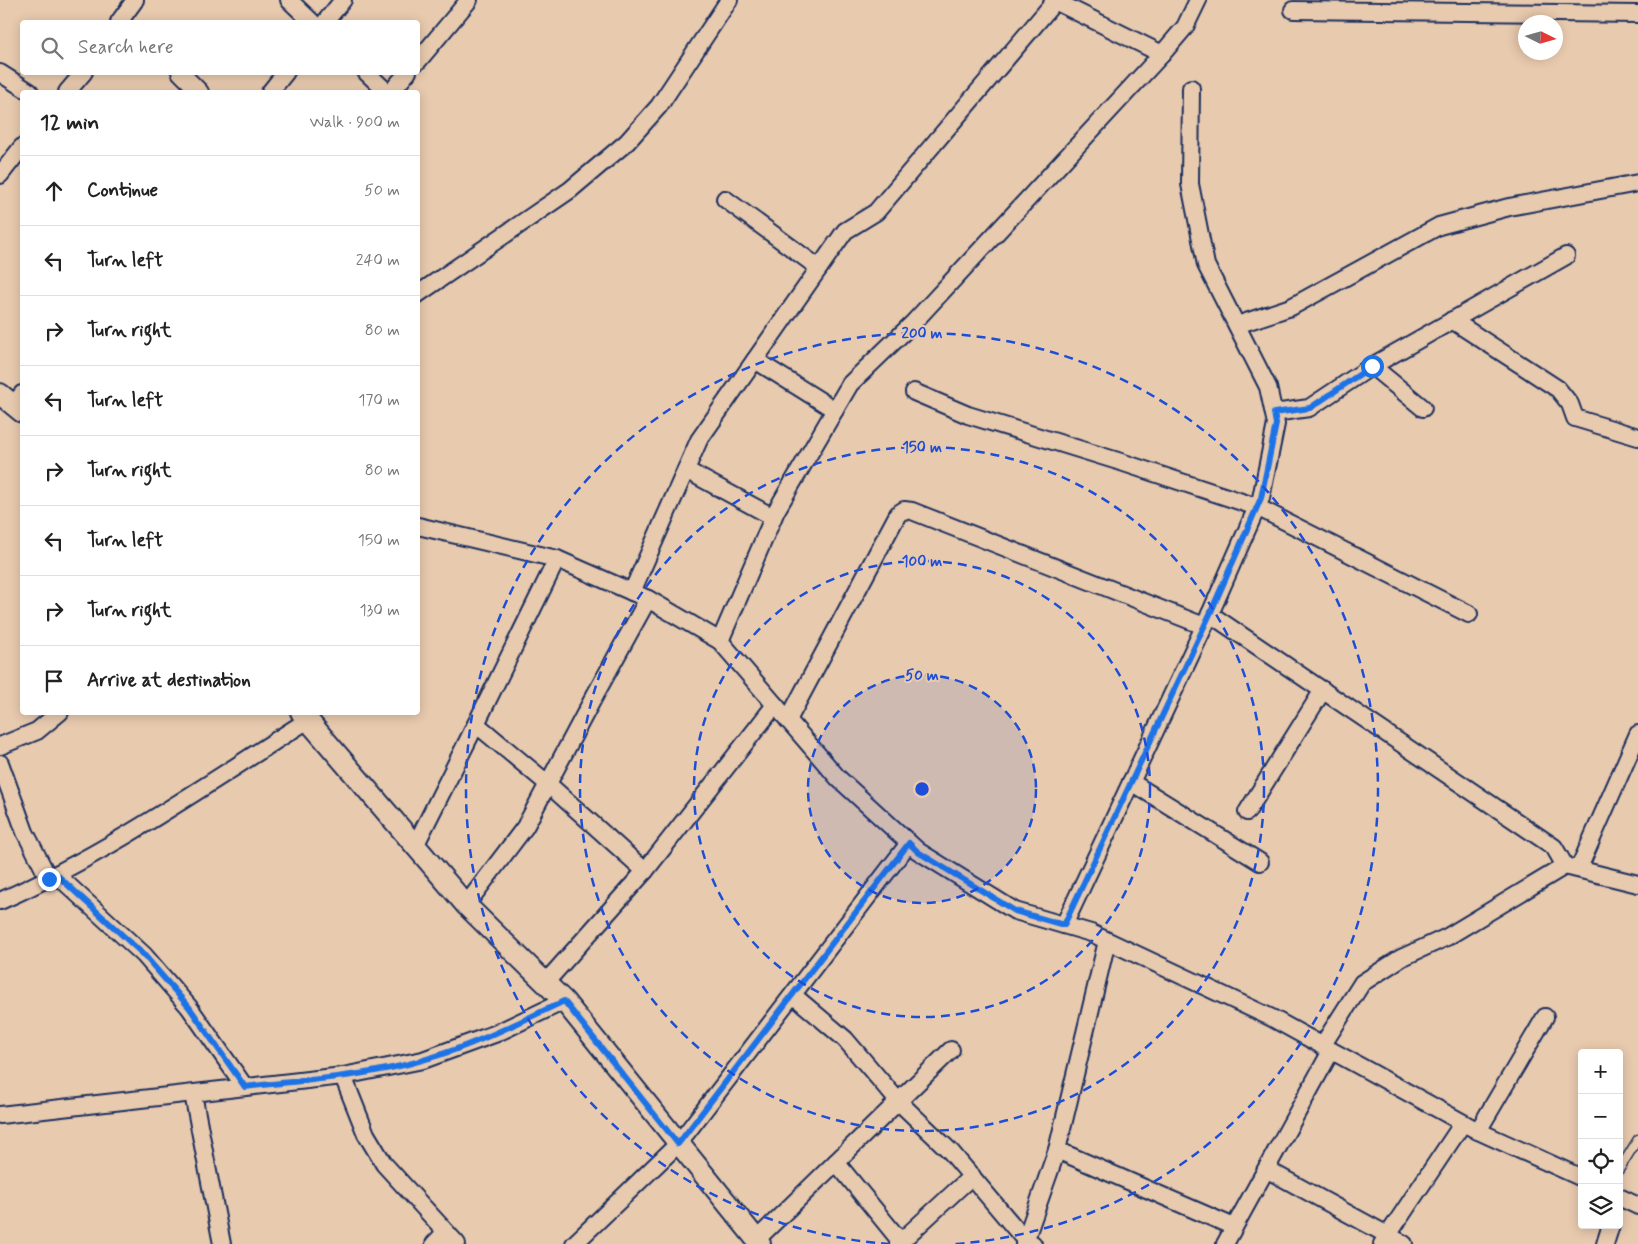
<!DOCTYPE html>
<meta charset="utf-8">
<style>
:root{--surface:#fff;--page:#f2f2f2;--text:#222;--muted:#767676;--line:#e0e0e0}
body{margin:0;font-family:Mynerve,sans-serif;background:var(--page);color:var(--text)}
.controls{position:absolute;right:15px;bottom:15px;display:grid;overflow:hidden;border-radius:5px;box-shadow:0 2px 12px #0003}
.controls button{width:45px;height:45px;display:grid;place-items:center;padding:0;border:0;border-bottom:1px solid var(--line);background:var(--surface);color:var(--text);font:25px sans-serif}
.compass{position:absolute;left:1518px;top:15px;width:45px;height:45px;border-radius:50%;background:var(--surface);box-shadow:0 2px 12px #0003;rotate:95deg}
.stop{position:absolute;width:15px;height:15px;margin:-11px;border:4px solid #1a73e8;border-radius:50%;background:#fff}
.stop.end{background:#1a73e8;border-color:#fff;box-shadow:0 1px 5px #0008}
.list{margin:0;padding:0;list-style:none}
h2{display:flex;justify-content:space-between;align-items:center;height:65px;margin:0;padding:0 20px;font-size:21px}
h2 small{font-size:16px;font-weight:400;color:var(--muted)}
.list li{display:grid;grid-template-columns:32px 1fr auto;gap:15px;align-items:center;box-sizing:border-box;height:70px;padding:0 20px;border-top:1px solid var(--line)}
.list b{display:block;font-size:19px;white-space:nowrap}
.list em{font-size:16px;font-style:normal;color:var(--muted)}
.icon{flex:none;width:28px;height:28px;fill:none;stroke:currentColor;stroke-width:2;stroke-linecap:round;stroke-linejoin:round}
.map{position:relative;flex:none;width:1638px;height:1244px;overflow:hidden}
.search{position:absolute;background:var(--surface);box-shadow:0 2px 12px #0003;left:20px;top:20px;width:400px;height:55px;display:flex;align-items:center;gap:12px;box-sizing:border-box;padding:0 18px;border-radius:5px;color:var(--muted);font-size:19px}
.panel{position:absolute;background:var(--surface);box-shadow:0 2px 12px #0003;left:20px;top:90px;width:400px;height:625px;border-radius:5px}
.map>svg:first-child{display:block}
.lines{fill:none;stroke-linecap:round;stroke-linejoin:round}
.service-casing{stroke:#1b2f5e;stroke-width:11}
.minor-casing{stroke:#1b2f5e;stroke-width:20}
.tertiary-casing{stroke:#1b2f5e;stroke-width:24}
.service{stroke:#e8caae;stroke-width:8}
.minor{stroke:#e8caae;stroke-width:16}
.tertiary{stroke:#e8caae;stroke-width:20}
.route{stroke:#1a73e8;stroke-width:6}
.ring{fill:none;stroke:#1d4ed8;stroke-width:2.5;stroke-dasharray:9 6}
.centre{fill:#1d4ed8;stroke:#e8caae;stroke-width:2.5}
.ring-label{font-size:15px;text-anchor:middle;font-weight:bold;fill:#1d4ed8;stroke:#e8caae;stroke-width:4;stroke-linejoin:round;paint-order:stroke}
</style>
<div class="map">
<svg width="1638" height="1244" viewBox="0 0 1638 1244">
<rect width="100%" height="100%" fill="#e8caae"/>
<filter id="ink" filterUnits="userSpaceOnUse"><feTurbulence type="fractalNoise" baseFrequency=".02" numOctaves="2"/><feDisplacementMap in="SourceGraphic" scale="10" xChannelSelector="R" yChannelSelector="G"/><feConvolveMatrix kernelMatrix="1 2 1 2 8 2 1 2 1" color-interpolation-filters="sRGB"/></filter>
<g filter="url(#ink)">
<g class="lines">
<defs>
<polyline id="service" points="1619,1170 1638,1139"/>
<g id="minor">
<polyline points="289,0 312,22"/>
<polyline points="1053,0 1162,54"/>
<polyline points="1293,10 1638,14"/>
<polyline points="119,22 135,0"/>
<polyline points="325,22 343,0"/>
<polyline points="418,61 469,0"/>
<polyline points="180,72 200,92"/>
<polyline points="366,72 387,92"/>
<polyline points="0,73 30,92"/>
<polyline points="67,92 84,72"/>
<polyline points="270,92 286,72"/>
<polyline points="391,92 408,72"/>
<polyline points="0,175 22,147"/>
<polyline points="725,199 819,268"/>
<polyline points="418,294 570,190 627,142 659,106 729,0"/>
<polyline points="1452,320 1558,389 1570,404 1575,418 1638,437"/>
<polyline points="1237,325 1291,307 1439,226 1509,207 1638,183"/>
<polyline points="755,360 835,410"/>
<polyline points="1372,366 1423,408"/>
<polyline points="914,392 968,415 1121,462 1257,507 1469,614"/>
<polyline points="14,405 22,394"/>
<polyline points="1274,413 1309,408 1372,366 1566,256"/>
<polyline points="686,470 773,517"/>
<polyline points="418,526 557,559 648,599 720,641 838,778 918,851 1015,911 1091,933 1272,1018 1478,1131 1582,1178"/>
<polyline points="632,592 699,440 845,231 876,212 1056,0"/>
<polyline points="1210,614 1554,847 1565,866 1638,884"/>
<polyline points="720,641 776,511 850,384 913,323 1162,54 1185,27 1198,0"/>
<polyline points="788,720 898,514 904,510 912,511 1204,626"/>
<polyline points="476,724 557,559"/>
<polyline points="0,746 37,731 60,712"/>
<polyline points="0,763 25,832 49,879"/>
<polyline points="1131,782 1260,862"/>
<polyline points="1247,812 1323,690"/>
<polyline points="415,846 476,724 548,784 645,871"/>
<polyline points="1579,868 1638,734"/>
<polyline points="57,875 144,955 189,1007 245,1087"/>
<path d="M0,901c109,-48 207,-117 308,-181"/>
<polyline points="466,905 525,827 595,695 648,599"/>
<polyline points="1064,925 1210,614 1261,498 1276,424 1268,387 1206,265 1190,184 1191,88"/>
<polyline points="545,983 645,871 775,705"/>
<polyline points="793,995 845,1039 898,1101 951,1152 1025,1240 1033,1244"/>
<polyline points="1322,1046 1362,983 1401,958 1447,937 1565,866"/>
<polyline points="343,1076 366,1134 384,1164 457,1244"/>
<polyline points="193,1094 222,1244"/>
<polyline points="0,1115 343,1076 423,1060 497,1033 564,1001"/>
<polyline points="1478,1131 1545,1017"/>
<polyline points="1057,1150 1234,1227"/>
<polyline points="836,1162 901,1242"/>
<polyline points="1266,1169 1404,1244"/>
<polyline points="1619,1197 1638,1206"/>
<polyline points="756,1240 951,1050"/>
<polyline points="434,1244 445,1233"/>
<polyline points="574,1244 678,1144 909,843"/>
<polyline points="898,1244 972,1176"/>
<polyline points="1024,1244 1057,1150 1107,941"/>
<polyline points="1225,1244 1331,1051"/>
<polyline points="1382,1244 1463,1123"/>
<polyline points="1605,1244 1611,1225"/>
</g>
<g id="tertiary">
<polyline points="0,394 22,412"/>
<polyline points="301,712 466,905 564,1001 760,1244"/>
</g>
</defs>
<!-- service casing -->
<use href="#service" class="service-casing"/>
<!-- minor casing -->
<use href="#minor" class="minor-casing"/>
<!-- tertiary casing -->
<use href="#tertiary" class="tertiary-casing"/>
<!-- service -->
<use href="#service" class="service"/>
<!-- minor -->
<use href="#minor" class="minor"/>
<!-- tertiary -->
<use href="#tertiary" class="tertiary"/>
</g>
</g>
<g class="lines" filter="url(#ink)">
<!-- route -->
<path class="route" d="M49,879l8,-4 87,80 45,52 56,80c59,-7 121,-10 178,-27 49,-14 95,-37 141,-59l114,143 231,-301 9,9 97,59 49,14 146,-311 51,-116 15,-74 -2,-11 36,-5 62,-42"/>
</g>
<!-- distance rings -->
<circle cx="922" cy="789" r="114" fill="#1d4ed8" fill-opacity=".12"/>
<g class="ring">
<circle cx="922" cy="789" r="114"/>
<circle cx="922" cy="789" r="228"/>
<circle cx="922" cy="789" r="342"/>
<path d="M890 1244A456 456 0 1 1 954 1244"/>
</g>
<circle cx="922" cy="789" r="8" class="centre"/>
<g class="ring-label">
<text x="922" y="338">200 m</text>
<text x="922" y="452">150 m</text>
<text x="922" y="566">100 m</text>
<text x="922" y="680">50 m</text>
</g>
</svg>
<div class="controls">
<button>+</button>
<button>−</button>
<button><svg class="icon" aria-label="locate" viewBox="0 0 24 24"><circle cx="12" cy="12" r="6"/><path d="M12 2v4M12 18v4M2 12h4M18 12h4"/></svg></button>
<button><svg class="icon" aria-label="layers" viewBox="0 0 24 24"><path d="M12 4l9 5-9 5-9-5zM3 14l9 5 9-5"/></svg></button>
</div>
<svg class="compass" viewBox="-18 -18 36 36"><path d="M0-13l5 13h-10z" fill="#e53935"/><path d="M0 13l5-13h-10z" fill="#767676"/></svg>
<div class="stop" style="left:1372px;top:366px"></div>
<div class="stop end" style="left:49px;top:879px"></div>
<div class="search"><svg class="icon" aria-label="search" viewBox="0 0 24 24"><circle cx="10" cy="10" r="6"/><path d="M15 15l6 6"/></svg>Search here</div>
<section class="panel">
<h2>12 min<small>Walk · 900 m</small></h2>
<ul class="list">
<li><svg class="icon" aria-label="ahead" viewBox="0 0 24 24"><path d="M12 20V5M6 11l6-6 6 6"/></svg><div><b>Continue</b></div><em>50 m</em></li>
<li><svg class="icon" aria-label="left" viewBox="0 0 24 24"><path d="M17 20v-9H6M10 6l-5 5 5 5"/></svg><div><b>Turn left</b></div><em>240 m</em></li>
<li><svg class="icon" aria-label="right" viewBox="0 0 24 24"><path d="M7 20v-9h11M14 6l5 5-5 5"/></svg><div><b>Turn right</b></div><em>80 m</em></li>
<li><svg class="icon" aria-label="left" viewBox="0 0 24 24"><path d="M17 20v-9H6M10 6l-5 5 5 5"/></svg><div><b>Turn left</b></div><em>170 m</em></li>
<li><svg class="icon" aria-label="right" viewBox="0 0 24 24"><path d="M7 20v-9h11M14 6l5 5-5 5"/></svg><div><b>Turn right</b></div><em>80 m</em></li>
<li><svg class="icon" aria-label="left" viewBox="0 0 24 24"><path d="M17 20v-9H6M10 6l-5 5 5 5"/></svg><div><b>Turn left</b></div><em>150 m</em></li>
<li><svg class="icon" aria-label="right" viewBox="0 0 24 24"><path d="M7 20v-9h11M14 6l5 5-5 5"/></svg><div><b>Turn right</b></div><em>130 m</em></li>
<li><svg class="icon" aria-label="arrive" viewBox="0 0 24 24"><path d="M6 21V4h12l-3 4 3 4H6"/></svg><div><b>Arrive at destination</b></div></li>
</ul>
</section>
</div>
